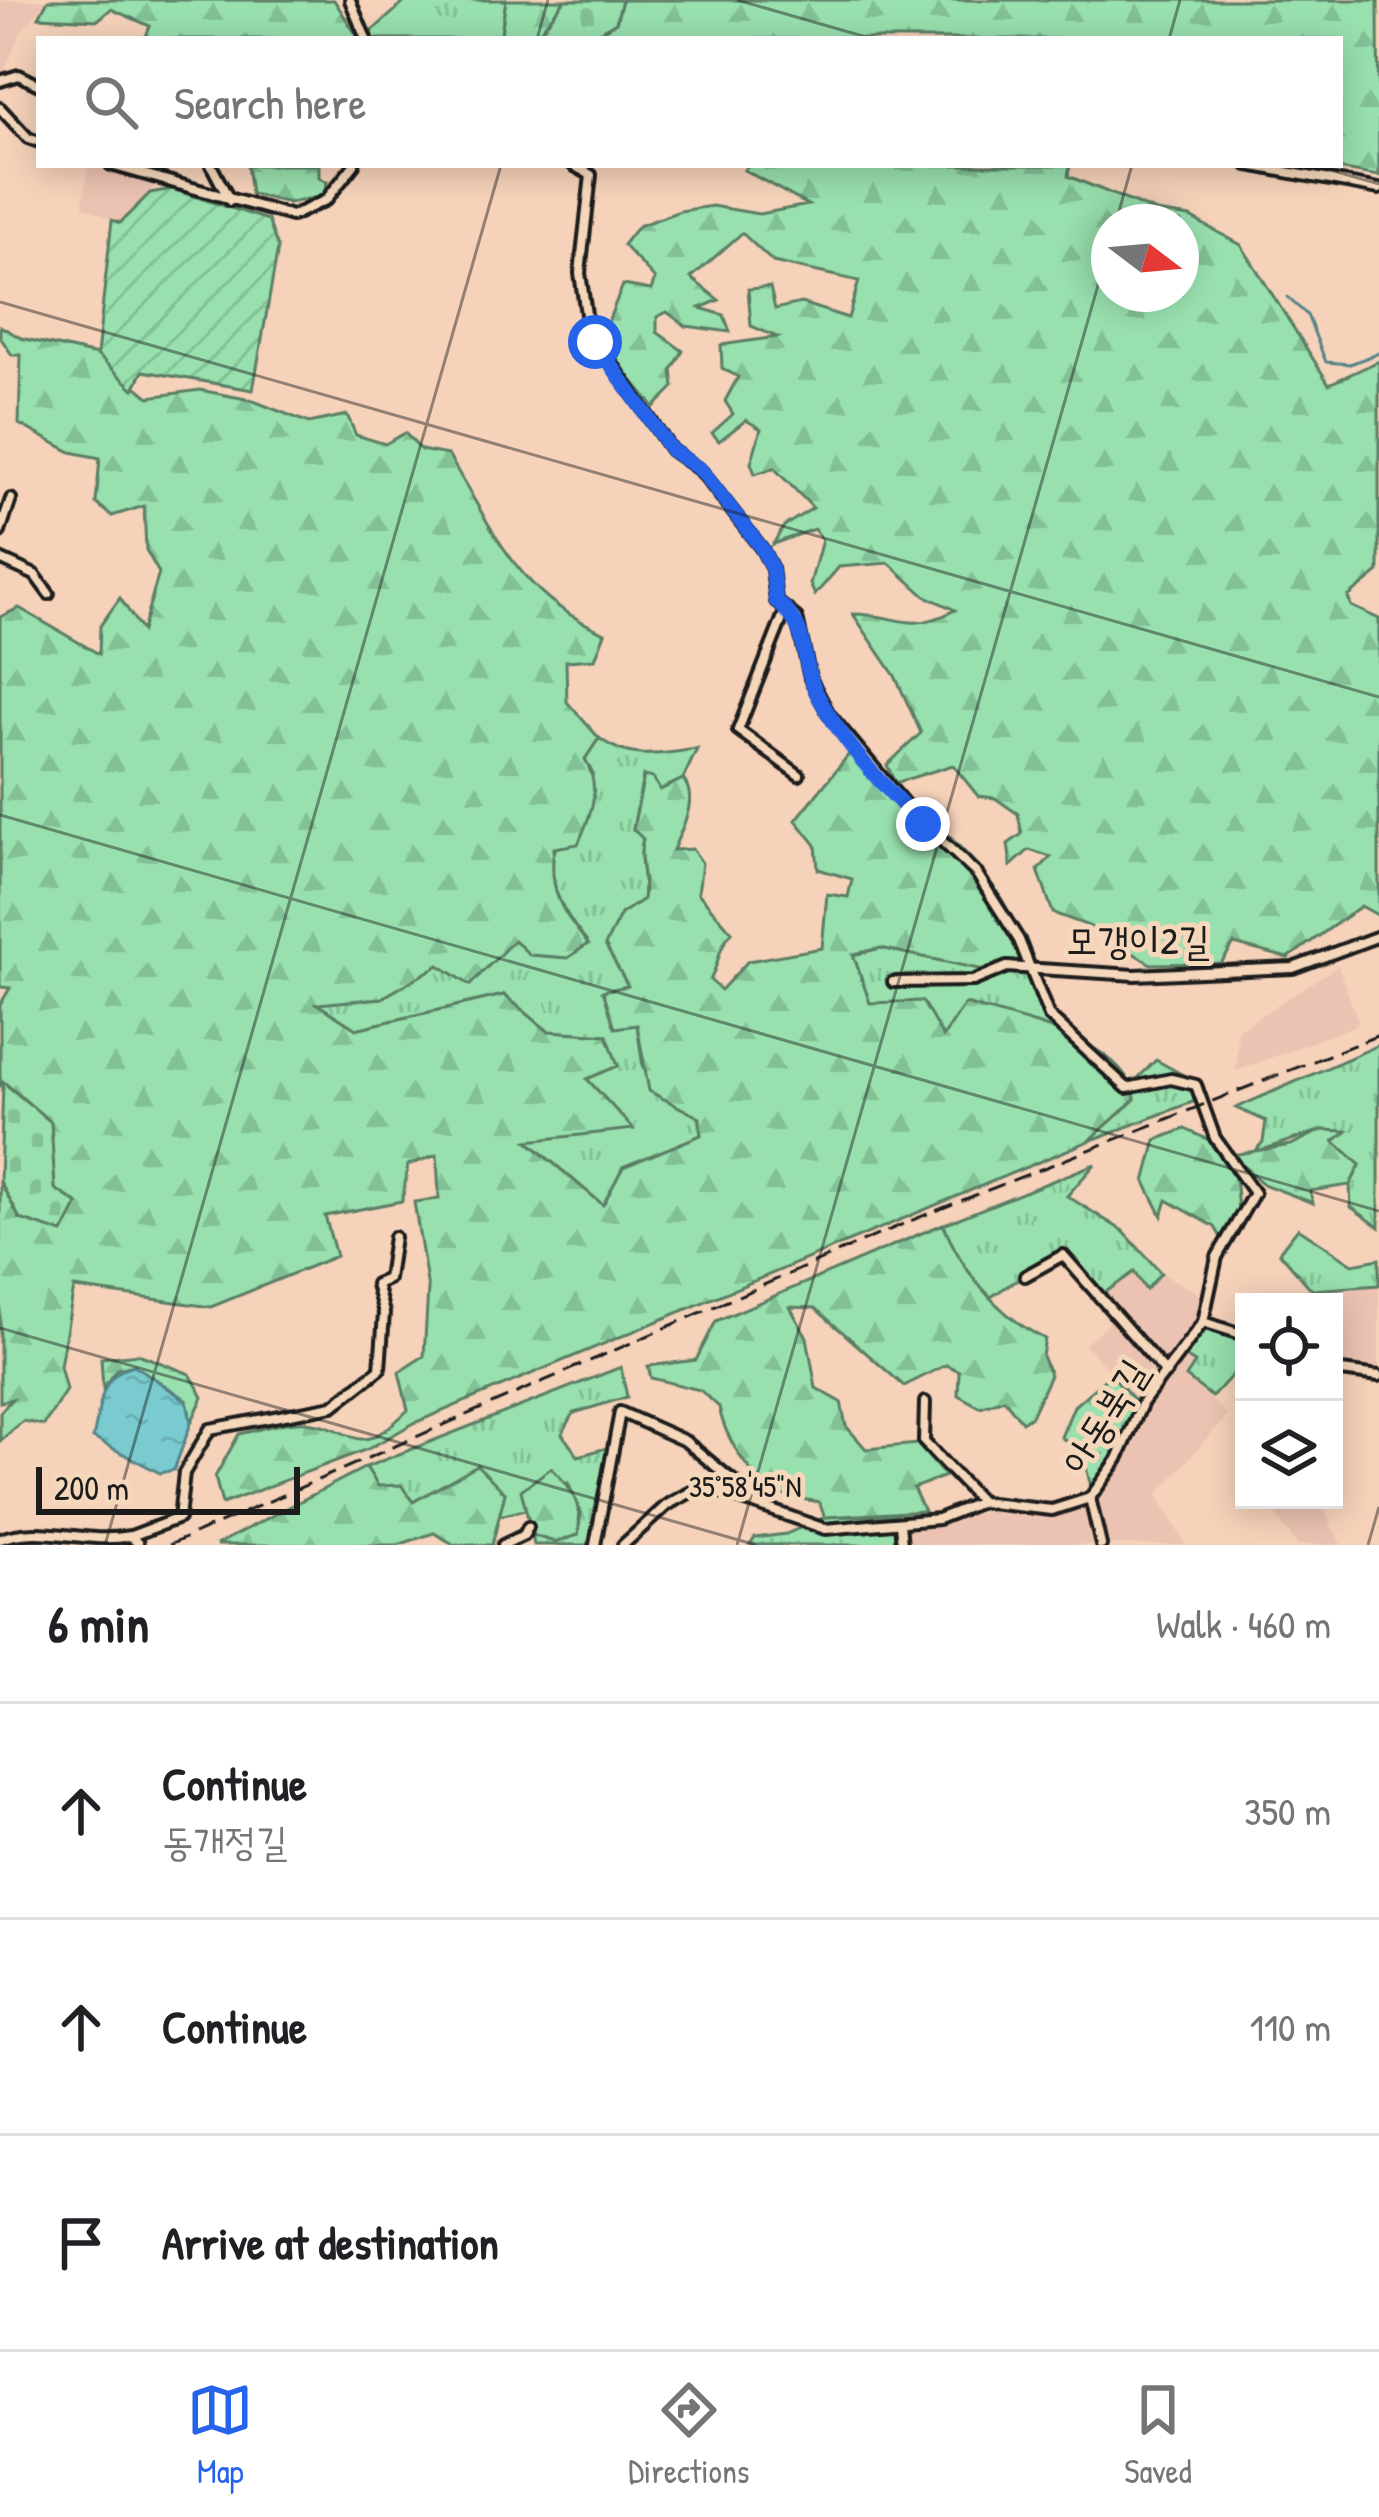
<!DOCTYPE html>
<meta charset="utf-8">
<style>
:root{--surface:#fff;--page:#f6f6f6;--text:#202124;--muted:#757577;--line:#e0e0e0;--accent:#2563eb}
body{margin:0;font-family:"Patrick Hand","Poor Story",sans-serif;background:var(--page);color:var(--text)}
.controls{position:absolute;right:36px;bottom:36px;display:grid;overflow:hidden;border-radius:0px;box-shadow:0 6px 30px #0003}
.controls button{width:108px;height:108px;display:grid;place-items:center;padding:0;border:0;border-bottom:3px solid var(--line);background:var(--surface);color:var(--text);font:60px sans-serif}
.compass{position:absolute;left:1091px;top:204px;width:108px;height:108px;border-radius:50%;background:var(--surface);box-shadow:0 6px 30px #0003;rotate:106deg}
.scale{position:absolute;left:36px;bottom:30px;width:264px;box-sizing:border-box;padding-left:12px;border:6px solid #1c1c1c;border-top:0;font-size:33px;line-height:42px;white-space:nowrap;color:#1c1c1c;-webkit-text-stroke:9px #f5d8bb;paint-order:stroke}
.stop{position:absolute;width:36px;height:36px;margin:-27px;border:9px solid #2563eb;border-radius:50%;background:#fff}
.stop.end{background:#2563eb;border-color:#fff;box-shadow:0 3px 12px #0008}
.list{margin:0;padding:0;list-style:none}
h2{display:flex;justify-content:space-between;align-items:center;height:156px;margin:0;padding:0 48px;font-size:51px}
h2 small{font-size:39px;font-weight:400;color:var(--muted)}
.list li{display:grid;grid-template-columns:78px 1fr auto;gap:36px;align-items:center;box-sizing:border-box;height:216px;padding:0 48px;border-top:3px solid var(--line)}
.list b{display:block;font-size:45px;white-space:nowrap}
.list p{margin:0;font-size:39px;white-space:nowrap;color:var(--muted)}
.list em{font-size:39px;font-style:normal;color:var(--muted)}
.icon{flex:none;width:66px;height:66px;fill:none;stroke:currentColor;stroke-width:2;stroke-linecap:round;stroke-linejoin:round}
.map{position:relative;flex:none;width:1379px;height:1545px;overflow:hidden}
.search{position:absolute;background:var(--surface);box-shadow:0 6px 30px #0003;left:36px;right:36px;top:36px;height:132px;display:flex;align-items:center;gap:30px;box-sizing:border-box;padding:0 42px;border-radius:0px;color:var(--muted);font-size:45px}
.sheet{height:804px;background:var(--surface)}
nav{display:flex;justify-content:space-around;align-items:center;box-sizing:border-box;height:168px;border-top:3px solid var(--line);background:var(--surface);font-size:33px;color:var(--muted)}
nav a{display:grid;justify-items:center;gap:6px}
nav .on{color:var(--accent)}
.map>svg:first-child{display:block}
.built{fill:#ecc3b2}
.grass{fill:url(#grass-tufts);stroke:#5a7e65;stroke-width:3}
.forest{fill:url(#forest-firs);stroke:#5a7e65;stroke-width:3;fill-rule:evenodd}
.cemetery{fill:url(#cemetery-stones);stroke:#5a7e65;stroke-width:3}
.garden{fill:url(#garden-furrows);stroke:#5a7e65;stroke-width:3}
.water{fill:url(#water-ripples);stroke:#548588;stroke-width:3}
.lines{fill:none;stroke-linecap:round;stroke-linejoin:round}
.stream{stroke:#548588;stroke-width:3}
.minor-casing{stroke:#1c1c1c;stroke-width:16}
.minor{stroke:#f5d8bb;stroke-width:8}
.rail{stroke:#1c1c1c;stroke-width:3;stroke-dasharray:18 9;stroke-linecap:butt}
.route{stroke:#2563eb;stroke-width:15}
.ticks{fill:none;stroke:#1c1c1c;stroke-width:3;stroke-opacity:0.45}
.labels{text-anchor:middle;stroke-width:10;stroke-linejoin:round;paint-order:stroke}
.street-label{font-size:39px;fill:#1c1c1c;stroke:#f5d8bb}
.ticks-label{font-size:30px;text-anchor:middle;fill:#1c1c1c;stroke:#f5d8bb;stroke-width:10;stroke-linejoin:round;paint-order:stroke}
</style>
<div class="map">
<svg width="1379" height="1545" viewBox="0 0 1379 1545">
<defs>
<pattern id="grass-tufts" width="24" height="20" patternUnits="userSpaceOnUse" patternTransform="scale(3)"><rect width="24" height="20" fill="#98e0ae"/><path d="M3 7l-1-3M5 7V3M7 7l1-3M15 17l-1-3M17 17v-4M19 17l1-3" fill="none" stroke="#82c095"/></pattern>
<pattern id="forest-firs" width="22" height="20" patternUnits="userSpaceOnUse" patternTransform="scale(3)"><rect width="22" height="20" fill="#98e0ae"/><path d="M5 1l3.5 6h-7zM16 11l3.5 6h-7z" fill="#82c095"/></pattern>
<pattern id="cemetery-stones" width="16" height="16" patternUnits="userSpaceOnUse" patternTransform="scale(3)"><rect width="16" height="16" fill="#98e0ae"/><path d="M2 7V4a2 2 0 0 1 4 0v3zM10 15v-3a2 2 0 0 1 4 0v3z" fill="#82c095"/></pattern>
<pattern id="garden-furrows" width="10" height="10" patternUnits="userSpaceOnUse" patternTransform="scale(3)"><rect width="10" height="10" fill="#98e0ae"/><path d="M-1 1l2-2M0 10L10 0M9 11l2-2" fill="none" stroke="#82c095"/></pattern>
<pattern id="water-ripples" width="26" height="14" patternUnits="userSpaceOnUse" patternTransform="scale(3)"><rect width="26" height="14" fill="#79cbd0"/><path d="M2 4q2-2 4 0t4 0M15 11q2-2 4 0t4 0" fill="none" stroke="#68aeb2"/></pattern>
</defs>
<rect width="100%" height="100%" fill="#f6d2ba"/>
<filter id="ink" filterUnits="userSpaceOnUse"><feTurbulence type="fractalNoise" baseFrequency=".00833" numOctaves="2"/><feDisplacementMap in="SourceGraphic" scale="24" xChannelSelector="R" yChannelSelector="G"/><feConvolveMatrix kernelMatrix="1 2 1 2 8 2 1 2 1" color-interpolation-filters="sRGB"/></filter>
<g filter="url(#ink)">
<!-- built -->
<g class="built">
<polygon points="0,0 48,0 20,33 0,82"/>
<polygon points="88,165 101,165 155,185 120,223 83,206"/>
<polygon points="1338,966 1359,1024 1236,1071 1238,1030"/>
<polygon points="1134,1272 1146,1289 1161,1273 1198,1293 1198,1320 1136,1402 1085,1344 1112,1320 1096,1300"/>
<polygon points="1379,1285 1379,1368 1334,1363 1346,1327 1334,1323 1334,1302 1313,1302 1312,1290"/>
<polygon points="1185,1357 1195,1363 1187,1378 1228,1415 1157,1495 1186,1545 908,1545 907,1530 993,1510 1086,1509 1122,1464 1134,1427"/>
<polygon points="1266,1500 1319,1500 1341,1545 1297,1545"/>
</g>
<!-- grass -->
<g class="grass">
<polygon points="407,0 506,0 501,34 492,39 373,39 371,32"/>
<path d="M599,738c32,24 59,16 98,11l-14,30 -23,11 -17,-14 -10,53 10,9c-6,23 4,39 0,62l-22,14 7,72 -25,6 34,33 6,42 57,52 1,17 -78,31 -19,39 -78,-66 106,-12 -45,-49 20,-44 -59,-4 -44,-36 -148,34 -41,-26 67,-5 57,-34 75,-25 74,5c-60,-76 -36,-93 5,-170l-8,-15z"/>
<polygon points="881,948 984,970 1023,960 1063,1034 965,1004 943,1039 870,1004 853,955"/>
<polygon points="1379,1045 1379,1227 1351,1207 1350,1185 1360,1165 1334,1141 1345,1133 1322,1130 1253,1153 1263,1142 1266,1121 1236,1108"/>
<polygon points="1156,1060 1203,1086 1198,1100 1089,1141 1135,1099 1133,1083"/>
<polygon points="1095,1164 1067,1196 1123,1231 1161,1273 1146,1290 1134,1272 1103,1294 1062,1249 991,1297 961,1267 944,1224"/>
<polygon points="1298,1228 1353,1264 1379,1259 1379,1285 1312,1290 1279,1252"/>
<polygon points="1206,1329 1244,1340 1236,1371 1212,1397 1186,1377 1195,1363 1185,1357"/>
<polygon points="621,1367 627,1397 574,1413 562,1434 578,1456 610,1447 590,1545 534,1545 532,1535 555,1542 578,1535 581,1513 568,1483 529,1509 499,1516 505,1493 429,1494 412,1502 378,1487 366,1467"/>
<polygon points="1111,1374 1136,1402 1104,1475 1091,1487 1083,1455 1061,1437 1074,1406"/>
<polygon points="896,1515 898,1545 750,1545 755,1538 786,1534 825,1517"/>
</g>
<!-- forest -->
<g class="forest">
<polygon points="48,0 334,0 359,39 145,39 150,26 111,9 98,20 39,17"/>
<polygon points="506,0 565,0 534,39 501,34"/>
<polygon points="622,0 1378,0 1379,176 1315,165 1340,165 1340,39 588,39 616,22"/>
<polygon points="247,165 319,165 319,178 327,182 323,196 289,203 251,194"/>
<path d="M748,165h322l-2,11 88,36 34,5 51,28 88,139 50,-23v211l-31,25 3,9 28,13v297l-18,-10 -73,52 -54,-14 -13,19 -70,1 -62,-38 -36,-13 -15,-43 13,-13 -22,-7 -18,16 -3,-22 14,-10 -4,-20 -23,-16 -17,-2 -25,-31 -58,18 -8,-18 34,-32 -26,-57 -42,-62c47,0 54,21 102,-4l-31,-15 -35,-32 -50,4 -24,28 -5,-11 12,-44 -8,-11 -41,15 11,-18 29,-18 -39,-40 -19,6 -4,-11 10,-34 -15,-9 -27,21 -7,-8 21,-19 -8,-13 13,-24 -16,-9 -1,-23 56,-8 -26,-11 -3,-37 22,-2 5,22 26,-6 47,15 11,-37 -86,-19 -31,-29 -51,45 28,22 -19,8 24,7 6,17 -44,-6 -19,-14 -10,5v15l26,19 -11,19 2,17 -20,20 -54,-66 23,-56 28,5 4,-11 -32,-34 15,-19 42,-15 32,-5 47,8 49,-9 -64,-35zM1109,222h72v72h-72z"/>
<path d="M0,326l21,12 76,17 52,42 51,-7 51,10 58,23 38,-8 9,20 29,9 20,-11 16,17 27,5c47,77 70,141 157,178l-10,26 -29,2 1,41 32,36 -14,21c17,30 6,56 -7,85l-24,4c-6,44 8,63 34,96l-20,14 -38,-3 -16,-15 -44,45 -31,-20 -57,33 -65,6 39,25 148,-34 44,36 59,4 11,31 -31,13 46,50 -106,12 76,64 20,-38 78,-32 -1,-17 -51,-27 -12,-66 -22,3 -12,-37 25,-5 -23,-41 16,-31 22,-15c4,-22 -6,-38 0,-60l-10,-10 11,-53 9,2 7,12 23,-11c16,20 -1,49 -10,71l19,-1 10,14 -4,30 34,39c-15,15 -12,31 -22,48l11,10 27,-29 74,-13 5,-54 21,3 4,-18 -34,-10 -2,-24 -20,-25 54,-67c61,51 168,124 173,207l-39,10 -103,-22 -28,6 17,49 52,-2 21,36 22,-33c49,15 161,34 170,95l-46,42 -675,282 -46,26 -146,55 -7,-27 24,-43c20,-4 47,-14 67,-12 52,5 47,42 102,-12l-9,-38 25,-16 4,-67 -14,-87 25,-3 -2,-44 -29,10 -6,36 -77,15 11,40 -125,51 -137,-19 -14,78 6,24 -22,35 -21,-4 -23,20v-29l12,-13 -12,3v-221l20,38 58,-15 -23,-15 -5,-67 -46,-40 -4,4v-81l10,-17 -10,-1v-370l19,-9 80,46 1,-28 20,-28 22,33 17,-58 -13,-23 -2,-44 -32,10 -16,-13 4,-45 -29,-6 -52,-28 2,-69h-9l-12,-18z"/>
<polygon points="1185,1129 1211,1141 1235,1171 1238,1213 1222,1239 1215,1227 1167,1200 1162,1216 1145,1182 1156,1140"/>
<polygon points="1322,1130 1347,1131 1334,1141 1360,1165 1350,1185 1310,1191 1313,1203 1263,1184 1232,1155 1291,1145"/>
<path d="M943,1224c20,48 54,91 102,115l-3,17 8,19 -19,41 -9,6 -18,-23 -24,8 -22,-12 1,-24 -13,-6 -42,21 -89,-78 -25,-1 17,30 9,51 25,14 5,24 20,23 51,-5 28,32 -32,12 11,23 -99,6 -6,-15c-12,-3 -28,-3 -39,-8 -30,-14 -56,-58 -61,-87l-19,-17 -49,-12 -3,-12 48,-6 20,-39z"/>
<polygon points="138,1354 190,1374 203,1397 191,1423 187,1400 134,1365 117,1369 103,1388 101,1358"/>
<polygon points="477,1465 505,1493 492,1545 455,1545 434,1533 398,1545 216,1545 366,1467 378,1486 401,1485 413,1502"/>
<path d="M551,1468c22,20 32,38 27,67l-23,7 -23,-7 -11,-45z"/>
</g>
<!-- cemetery -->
<g class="cemetery">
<polygon points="565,0 622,0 616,22 588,39 534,39"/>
<polygon points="3,1082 51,1122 55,1189 78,1204 63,1233 20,1219 0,1181"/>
</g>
<!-- garden -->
<polygon class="garden" points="172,189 268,220 278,248 253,390 143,371 134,389 97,355 112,220 120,223 150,193"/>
<!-- water -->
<path class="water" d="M134,1365l53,36 4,22 -17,47 -14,3 -67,-35c8,-31 5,-64 41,-73z"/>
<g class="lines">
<!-- stream -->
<polyline class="stream" points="1287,297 1307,315 1326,362 1350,364 1379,353"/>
<defs>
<g id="minor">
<polyline points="350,0 366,39"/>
<polyline points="0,81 19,75 39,85"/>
<polyline points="0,108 28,138 39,142"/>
<polyline points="111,165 292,216 326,200 354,165"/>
<polyline points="211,165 230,201"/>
<polyline points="573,165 591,175 580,273 588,328 671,450 701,471 762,549 772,569 776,601 797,618 810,678 829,714 912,813 977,874 1019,940 1049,1016 1127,1088 1171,1079 1196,1085 1215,1138 1254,1193 1217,1257 1203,1322 1143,1402 1118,1459 1090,1498 1052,1510 981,1502 938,1519 825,1529 712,1489 691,1492 667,1505 623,1545"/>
<polyline points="1248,165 1379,189"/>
<polyline points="0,532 11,499"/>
<polyline points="0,559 35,575 49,594"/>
<polyline points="786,609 738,730 799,775"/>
<polyline points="893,982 973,981 1007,967 1135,975 1293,968 1379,936"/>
<polyline points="1025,1276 1063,1255 1166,1373"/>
<polyline points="1203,1322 1244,1335"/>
<polyline points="1334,1370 1379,1376"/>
<polyline points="925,1402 924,1442 981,1502"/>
<polyline points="1090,1498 1101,1545"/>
<polyline points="900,1524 902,1545"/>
<polyline points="131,1536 179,1518 184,1473 210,1429 333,1406 380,1369 384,1313 376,1284 388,1279 394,1237"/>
<path d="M0,1539c46,-16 80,6 131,-3l7,8"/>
<polyline points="503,1545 524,1535 528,1527"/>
<polyline points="595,1545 620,1412 685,1441 754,1498"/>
</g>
</defs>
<!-- minor casing -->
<use href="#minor" class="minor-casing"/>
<!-- minor -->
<use href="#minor" class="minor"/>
<!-- rail -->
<polyline class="rail" points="169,1545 910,1221 1379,1035"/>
</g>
</g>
<g class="lines" filter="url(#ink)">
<!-- route -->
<path class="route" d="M595,342l76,108 30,20 61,79 10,20 4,32c37,30 21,53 40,91 24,47 68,97 107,132"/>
</g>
<!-- ticks -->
<path class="ticks" d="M737,0l136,39M537,39l11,-39M1169,39l11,-39M1313,165l66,19M1116,222l16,-57M0,302l1379,395M0,815l1379,396M0,1328l756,217M105,1545l396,-1380M737,1545l372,-1298M1368,1545l11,-38"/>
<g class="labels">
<!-- street labels -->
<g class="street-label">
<text x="1138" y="954">모갱이2길</text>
<text transform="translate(1104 1416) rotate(-58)" y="14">아동북길</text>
</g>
</g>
<g class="ticks-label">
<text x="745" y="1497">35°58'45"N</text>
</g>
</svg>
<div class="controls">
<button><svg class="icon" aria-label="locate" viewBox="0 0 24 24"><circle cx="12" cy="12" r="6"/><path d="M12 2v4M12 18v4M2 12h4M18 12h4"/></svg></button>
<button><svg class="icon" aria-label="layers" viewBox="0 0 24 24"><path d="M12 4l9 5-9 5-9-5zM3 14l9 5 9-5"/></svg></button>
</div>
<svg class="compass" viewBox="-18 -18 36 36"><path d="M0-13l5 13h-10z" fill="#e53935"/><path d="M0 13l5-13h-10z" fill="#757577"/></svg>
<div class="scale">200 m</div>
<div class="stop" style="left:595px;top:342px"></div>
<div class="stop end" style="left:923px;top:824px"></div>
<div class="search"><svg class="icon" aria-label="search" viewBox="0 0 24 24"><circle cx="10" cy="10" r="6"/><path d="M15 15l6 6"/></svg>Search here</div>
</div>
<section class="sheet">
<h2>6 min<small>Walk · 460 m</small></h2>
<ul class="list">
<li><svg class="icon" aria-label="ahead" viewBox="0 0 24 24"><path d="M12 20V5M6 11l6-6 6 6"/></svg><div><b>Continue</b><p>동개정길</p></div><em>350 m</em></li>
<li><svg class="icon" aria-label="ahead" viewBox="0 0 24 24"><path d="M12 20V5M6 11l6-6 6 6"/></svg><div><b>Continue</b></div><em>110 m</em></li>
<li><svg class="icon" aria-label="arrive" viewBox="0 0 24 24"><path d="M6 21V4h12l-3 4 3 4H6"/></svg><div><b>Arrive at destination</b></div></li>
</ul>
</section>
<nav>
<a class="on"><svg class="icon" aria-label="map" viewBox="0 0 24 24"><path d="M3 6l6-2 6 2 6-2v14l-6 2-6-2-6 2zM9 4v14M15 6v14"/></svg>Map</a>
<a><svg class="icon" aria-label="directions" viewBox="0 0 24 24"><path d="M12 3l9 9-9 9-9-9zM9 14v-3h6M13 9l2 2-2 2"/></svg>Directions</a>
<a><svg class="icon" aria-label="saved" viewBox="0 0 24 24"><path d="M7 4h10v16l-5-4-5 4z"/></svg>Saved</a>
</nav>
